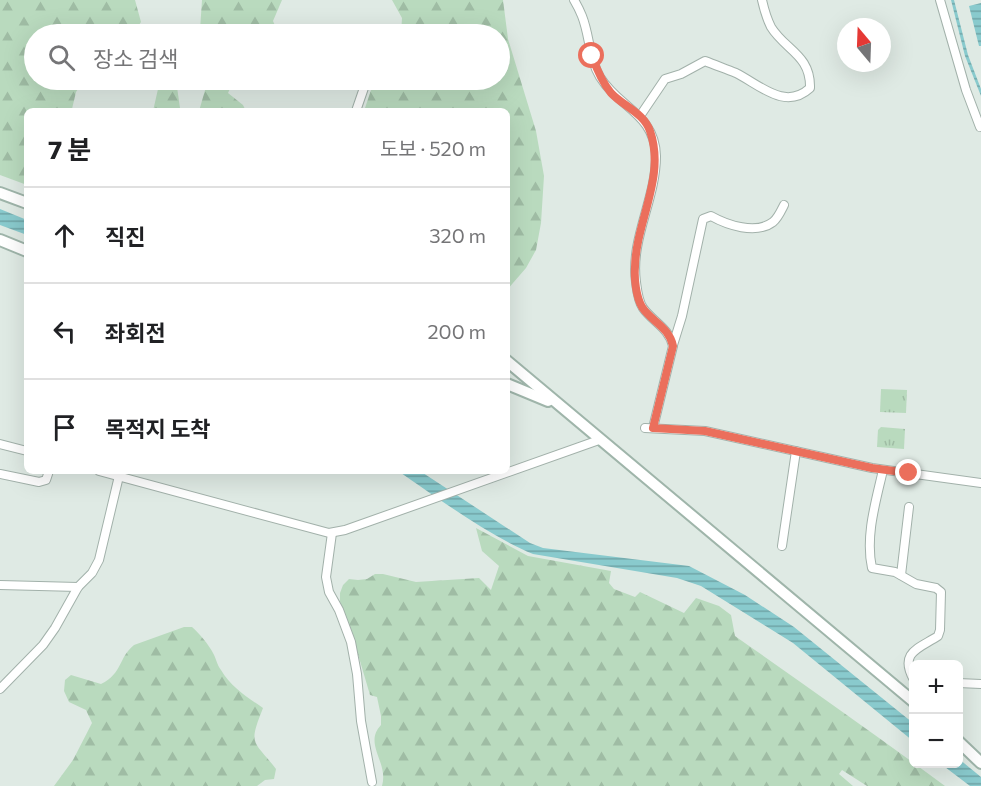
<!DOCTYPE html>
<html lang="ko">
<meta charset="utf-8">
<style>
:root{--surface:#fff;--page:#f2f2f2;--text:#202124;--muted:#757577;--line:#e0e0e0}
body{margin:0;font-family:Commissioner,"Noto Sans KR",sans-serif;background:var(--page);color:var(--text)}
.controls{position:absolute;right:18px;bottom:18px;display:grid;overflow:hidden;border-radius:9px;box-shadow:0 6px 24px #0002}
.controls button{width:54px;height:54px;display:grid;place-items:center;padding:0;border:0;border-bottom:2px solid var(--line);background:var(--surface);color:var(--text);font:30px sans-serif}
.compass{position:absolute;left:837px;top:18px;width:54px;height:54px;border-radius:50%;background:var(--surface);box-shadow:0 6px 24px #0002;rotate:341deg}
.stop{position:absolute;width:18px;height:18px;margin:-14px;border:4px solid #eb6f5c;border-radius:50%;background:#fff}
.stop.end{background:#eb6f5c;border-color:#fff;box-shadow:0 2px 6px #0008}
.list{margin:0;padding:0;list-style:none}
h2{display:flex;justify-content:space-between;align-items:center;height:78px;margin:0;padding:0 24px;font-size:26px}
h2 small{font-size:20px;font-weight:400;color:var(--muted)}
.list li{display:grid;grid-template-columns:39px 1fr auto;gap:18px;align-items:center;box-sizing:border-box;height:96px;padding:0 24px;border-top:2px solid var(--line)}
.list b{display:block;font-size:22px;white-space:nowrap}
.list em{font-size:20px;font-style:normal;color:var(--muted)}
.icon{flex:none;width:33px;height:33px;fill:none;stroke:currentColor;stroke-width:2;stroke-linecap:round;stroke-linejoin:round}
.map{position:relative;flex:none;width:981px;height:786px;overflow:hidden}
.search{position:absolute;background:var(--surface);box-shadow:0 6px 24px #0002;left:24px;top:24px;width:486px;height:66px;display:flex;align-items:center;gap:15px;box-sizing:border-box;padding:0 21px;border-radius:33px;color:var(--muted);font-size:22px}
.panel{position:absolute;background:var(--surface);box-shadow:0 6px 24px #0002;left:24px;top:108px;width:486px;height:366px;border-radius:9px}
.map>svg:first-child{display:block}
.grass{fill:url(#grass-tufts)}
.forest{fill:url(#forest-firs)}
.water{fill:url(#water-rules)}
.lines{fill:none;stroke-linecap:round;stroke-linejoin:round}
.street-casing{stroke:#a2b1aa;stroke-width:10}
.secondary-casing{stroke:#9fb5aa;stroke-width:14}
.street{stroke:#fff;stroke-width:8}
.secondary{stroke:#fff;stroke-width:10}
.route{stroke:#eb6f5c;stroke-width:8}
</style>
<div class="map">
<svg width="981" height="786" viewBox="0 0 981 786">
<defs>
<pattern id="grass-tufts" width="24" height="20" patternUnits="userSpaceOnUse" patternTransform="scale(1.5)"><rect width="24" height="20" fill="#b9dabe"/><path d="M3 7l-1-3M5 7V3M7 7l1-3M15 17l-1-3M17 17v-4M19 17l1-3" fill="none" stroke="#9fbca4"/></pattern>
<pattern id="forest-firs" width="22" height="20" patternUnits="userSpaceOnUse" patternTransform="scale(1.5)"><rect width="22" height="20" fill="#b9dabe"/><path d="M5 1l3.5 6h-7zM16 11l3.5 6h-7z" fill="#9fbca4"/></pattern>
<pattern id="water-rules" width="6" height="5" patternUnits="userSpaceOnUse" patternTransform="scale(1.5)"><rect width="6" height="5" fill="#89cacd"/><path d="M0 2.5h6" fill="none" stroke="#70a5a7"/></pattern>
</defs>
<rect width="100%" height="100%" fill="#dfeae4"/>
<!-- grass -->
<g class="grass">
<polygon points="881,389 907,390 906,413 880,412"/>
<polygon points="881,427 905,429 904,449 877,447 878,430"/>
</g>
<!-- forest -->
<g class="forest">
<polygon points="0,0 135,0 141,22 133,34 34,34 34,80 84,80 76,92 72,109 73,111 27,111 27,185 0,175"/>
<polygon points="202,0 282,0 273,21 277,30 277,34 211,34 200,30"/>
<polygon points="392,0 503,0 508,39 536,131 544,176 541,223 536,250 526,268 507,290 507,111 364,111 372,87 379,90 384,80 500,80 500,34 401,34 402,18"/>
<polygon points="156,80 176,80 180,108 178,111 153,111 158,89"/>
<polygon points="208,80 234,80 228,93 243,105 246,111 199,111"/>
<path d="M476,528l52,28 83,15 -2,12 5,6 21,8 5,-5 44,21 12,-15 23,8 12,9 4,21c70,49 141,99 210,150h-78l-25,-16 -3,4 14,12h-471c7,-24 -19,-42 -1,-61v-9l-4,-19 -7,-2 -20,-68 -10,-25v-9l3,-8 6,-6 9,1 9,-1 8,-5h8l33,8 63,-4 12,12 8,-24 -17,-15z"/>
<path d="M184,627h8c7,6 17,18 21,26 3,5 4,12 8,17 10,17 26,27 42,38 -15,38 -10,31 13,61l-2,10 -9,1 -8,6h-203l19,-26 19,-37 -6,-13 -17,-8 -5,-11 1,-11 6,-5 30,9c22,-11 17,-26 33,-39z"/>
</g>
<!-- water -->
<g class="water">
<polygon points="951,0 954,0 968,55 981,89 981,96 965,56"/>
<polygon points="981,3 981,46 979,46 969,6"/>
<polygon points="0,209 27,220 27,235 0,225"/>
<path d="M398,471h22l110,72 13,5 146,18 56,29 49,32 119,96v18l-120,-98 -92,-57 -24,-8 -144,-24c-44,-18 -95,-56 -135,-83z"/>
<polygon points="959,759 981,777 981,786 970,786 941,764 958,764"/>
</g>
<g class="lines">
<defs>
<g id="street">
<path d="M574,0c3,5 6,11 8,16 8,20 7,43 18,61 19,31 55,37 56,79 0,43 -26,83 -20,126 1,8 2,19 7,26 10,14 26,20 30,38l-20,82"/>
<polyline points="940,0 966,90 980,127"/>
<polyline points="356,111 366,82"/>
<path d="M640,116l25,-37 16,-5 24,-13c10,4 21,8 31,12 24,12 49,38 74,15 1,-33 -25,-38 -39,-61 -4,-8 -7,-18 -9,-27"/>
<path d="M673,345l9,-29 21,-97 8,-3c16,9 45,19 62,6 5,-4 8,-11 11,-17"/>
<polyline points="645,428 705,431 872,468 981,483"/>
<polyline points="0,444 27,451"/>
<path d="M883,470c-7,31 -18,66 -11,98l23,4 21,12 20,4 5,4 -1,38 -2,6c-18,12 -40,16 -24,44"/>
<polyline points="99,471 329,533 345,530 599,440"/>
<polyline points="0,474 39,482 46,480 49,471"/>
<polyline points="332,533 326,577 329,592 339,610 351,642 357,674 361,721 372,782"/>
<polyline points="782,546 796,451"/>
<polyline points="901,575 909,507"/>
<polyline points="0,585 78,587"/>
<polyline points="958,683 981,684"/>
<polyline points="0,689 43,645 55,628 78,587 92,573 99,560 119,476"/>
</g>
<g id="secondary">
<polyline points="0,193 27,203"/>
<polyline points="0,240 27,251"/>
<polyline points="507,361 914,702"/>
<polyline points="507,384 548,401"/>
<polyline points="958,741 981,763"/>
</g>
</defs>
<!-- street casing -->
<use href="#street" class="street-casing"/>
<!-- secondary casing -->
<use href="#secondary" class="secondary-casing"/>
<!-- street -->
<use href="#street" class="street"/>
<!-- secondary -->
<use href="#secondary" class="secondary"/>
</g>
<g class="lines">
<!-- route -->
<path class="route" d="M592,56c5,14 10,26 19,37 12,13 33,20 39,38 16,46 -14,90 -15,136 -1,11 1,30 7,40 10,15 27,20 31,39l-20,82 52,3 167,37 37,5"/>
</g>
</svg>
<div class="controls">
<button>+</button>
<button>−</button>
</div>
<svg class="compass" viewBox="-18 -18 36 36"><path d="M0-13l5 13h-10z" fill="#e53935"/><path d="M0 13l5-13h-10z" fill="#757577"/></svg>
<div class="stop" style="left:592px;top:56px"></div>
<div class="stop end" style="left:909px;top:473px"></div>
<div class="search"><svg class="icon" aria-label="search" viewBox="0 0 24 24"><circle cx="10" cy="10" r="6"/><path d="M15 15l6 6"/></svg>장소 검색</div>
<section class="panel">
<h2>7 분<small>도보 · 520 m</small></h2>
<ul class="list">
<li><svg class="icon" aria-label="ahead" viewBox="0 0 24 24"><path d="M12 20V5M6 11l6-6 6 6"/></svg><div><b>직진</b></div><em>320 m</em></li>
<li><svg class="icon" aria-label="left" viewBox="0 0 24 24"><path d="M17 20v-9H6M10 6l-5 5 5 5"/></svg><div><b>좌회전</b></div><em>200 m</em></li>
<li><svg class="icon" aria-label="arrive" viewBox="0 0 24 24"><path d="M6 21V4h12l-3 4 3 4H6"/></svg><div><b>목적지 도착</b></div></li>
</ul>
</section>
</div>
